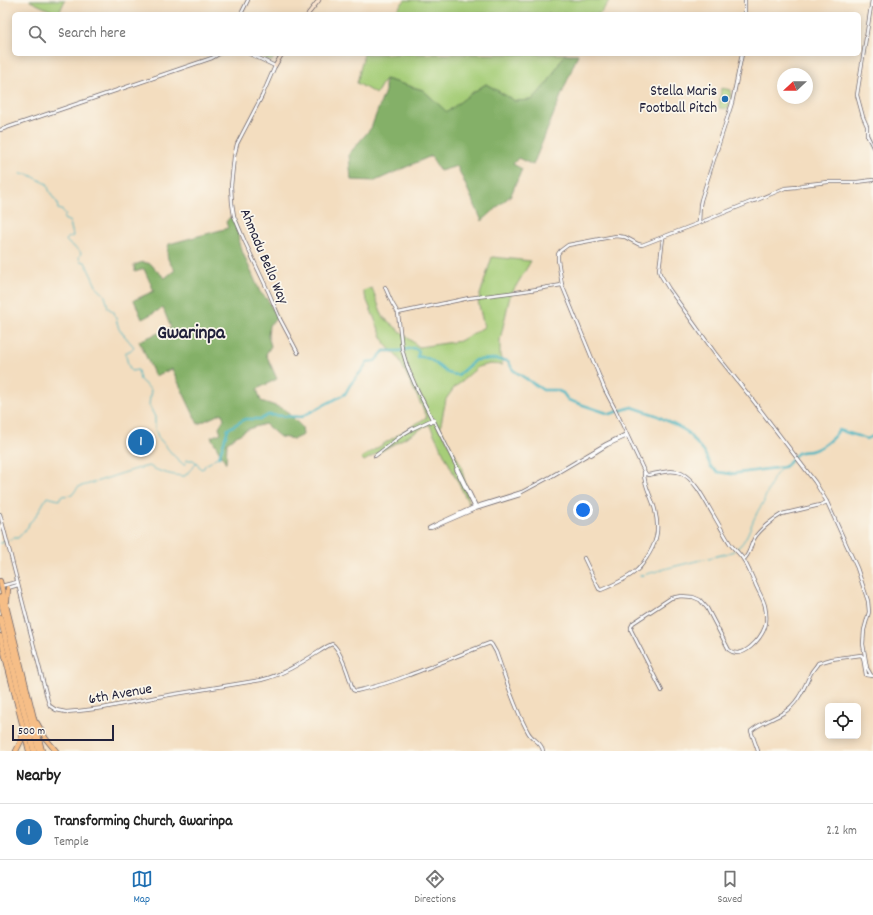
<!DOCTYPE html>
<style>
:root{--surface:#fff;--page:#f2f2f2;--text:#222;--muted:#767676;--line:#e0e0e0;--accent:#1f6fb2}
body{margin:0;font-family:Dekko,sans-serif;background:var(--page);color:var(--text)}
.controls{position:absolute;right:12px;bottom:12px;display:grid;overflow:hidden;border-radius:6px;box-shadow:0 2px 10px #0003}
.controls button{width:36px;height:36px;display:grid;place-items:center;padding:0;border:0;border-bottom:1px solid var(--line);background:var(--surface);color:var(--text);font:20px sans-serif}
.compass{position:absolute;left:777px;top:68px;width:36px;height:36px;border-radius:50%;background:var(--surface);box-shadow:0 2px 10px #0003;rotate:248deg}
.scale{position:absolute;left:12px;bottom:10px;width:102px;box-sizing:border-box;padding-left:4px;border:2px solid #22223b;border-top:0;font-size:11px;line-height:14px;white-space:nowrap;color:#22223b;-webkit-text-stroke:3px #fbf7ec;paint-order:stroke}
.you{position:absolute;left:583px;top:510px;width:14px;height:14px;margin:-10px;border:3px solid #fff;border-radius:50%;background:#1a73e8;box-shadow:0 0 0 6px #1a73e833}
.badge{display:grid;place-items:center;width:26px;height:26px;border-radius:50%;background:var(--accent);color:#fff;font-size:13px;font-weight:700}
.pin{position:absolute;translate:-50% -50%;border:2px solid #fff;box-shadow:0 1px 4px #0006}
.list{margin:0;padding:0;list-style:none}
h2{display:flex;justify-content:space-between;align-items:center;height:52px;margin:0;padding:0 16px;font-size:17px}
h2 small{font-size:13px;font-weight:400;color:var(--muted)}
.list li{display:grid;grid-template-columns:26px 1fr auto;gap:12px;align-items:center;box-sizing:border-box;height:56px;padding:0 16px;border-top:1px solid var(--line)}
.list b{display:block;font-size:15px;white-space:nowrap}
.list p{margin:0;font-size:13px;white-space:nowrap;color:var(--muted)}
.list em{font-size:13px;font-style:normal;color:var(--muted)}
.icon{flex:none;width:22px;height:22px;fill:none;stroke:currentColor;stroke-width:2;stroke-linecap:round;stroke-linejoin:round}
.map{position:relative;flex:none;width:873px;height:751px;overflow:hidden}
.search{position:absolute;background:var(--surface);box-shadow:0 2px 10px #0003;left:12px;right:12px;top:12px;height:44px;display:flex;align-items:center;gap:10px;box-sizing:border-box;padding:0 14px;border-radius:6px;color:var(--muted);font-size:15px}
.sheet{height:108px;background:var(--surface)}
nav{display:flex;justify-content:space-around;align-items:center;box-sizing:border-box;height:56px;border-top:1px solid var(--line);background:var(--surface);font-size:11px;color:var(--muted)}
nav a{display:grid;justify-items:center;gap:2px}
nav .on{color:var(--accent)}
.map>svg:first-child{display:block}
.green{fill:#a6cd78;stroke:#64785a}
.forest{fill:#84b068;stroke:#536952}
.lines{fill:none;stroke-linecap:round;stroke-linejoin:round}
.stream{stroke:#45b3c0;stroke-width:1}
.river{stroke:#45b3c0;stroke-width:2.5}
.tertiary-casing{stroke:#6b6369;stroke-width:4}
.secondary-casing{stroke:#6b6369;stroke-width:4.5}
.trunk-casing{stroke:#6b6369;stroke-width:6}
.motorway-casing{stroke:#6b6369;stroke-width:6}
.tertiary{stroke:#fff;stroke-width:2.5}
.secondary{stroke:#fbe5cf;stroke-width:3}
.trunk{stroke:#f6be87;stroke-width:4.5}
.motorway{stroke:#f6be87;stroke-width:5}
.poi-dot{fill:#1f6fb2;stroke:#fbf7ec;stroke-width:1.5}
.labels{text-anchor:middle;stroke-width:3.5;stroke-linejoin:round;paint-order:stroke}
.poi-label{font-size:15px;fill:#22223b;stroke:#fbf7ec;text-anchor:end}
.street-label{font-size:15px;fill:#22223b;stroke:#fbf7ec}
.district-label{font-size:19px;font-weight:bold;fill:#22223b;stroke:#fbf7ec}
</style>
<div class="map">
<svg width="873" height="751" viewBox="0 0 873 751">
<rect width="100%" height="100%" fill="#fbf7ec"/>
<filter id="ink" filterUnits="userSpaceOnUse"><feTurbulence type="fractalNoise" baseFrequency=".025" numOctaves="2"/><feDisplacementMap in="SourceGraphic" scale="8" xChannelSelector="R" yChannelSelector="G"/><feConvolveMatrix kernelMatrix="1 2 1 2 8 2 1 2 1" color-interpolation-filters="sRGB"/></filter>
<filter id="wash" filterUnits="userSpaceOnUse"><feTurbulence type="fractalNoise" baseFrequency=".012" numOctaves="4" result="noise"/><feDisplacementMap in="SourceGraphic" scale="16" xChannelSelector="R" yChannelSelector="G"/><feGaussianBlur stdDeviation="0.9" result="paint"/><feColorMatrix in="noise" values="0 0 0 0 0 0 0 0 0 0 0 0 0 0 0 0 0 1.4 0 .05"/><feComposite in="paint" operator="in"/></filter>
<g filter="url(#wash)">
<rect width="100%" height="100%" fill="#f3ddbf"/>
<!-- green -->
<g class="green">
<polygon points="30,0 65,0 60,11 56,13 30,1"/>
<polygon points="405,0 610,0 600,14 393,14"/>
<polygon points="255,54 275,54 272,61 271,61"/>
<polygon points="364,54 565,54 548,82 532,100 515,101 486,84 469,95 447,113 423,90 385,79 376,94 357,83"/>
<polygon points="721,88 731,90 729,109 719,108"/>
<polygon points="492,257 531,261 510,296 500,340 500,354 502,365 490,364 478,367 454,388 446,399 440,428 461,465 470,506 429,424 364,461 361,458 427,417 399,359 385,344 363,291 372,288 383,317 419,347 460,341 484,327 478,301"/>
</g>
<!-- forest -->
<g class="forest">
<polygon points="565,54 578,54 533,165 518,158 513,164 522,169 511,195 482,221 457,166 440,171 431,156 375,181 351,180 349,154 371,128 385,91 385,79 423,90 447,112 469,95 486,84 515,101 532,100 548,82"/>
<path d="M231,216l7,15 1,13 21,48 8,8 9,18 -8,7 -1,11 3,10 -5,8 11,25 -20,10 4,12 23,8 18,18 1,8 -9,4 -14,-2 -15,-13 -17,5 -21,13 -1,21 -15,-26 10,-4 -2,-6 5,-8 -2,-6 -24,11 -26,-55 -17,7 -16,-35 32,-13 -8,-20 -21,11 -8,-19 20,-9 -10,-22 -9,3 -1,-7 9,-3 8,2 5,6 9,8 10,-8c-7,-9 -10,-13 -6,-26l59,-16 -2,-6z"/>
</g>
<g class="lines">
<!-- stream -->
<g class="stream">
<path d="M21,174c4,1 6,-1 9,1l17,9c1,5 6,15 10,18l1,7 5,2 3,4 -2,2v2l6,3 3,14 -5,2 -2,2c3,6 11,7 15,13l-2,4 1,4 5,1 12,26 7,6 2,5 2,9 6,4 5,17 15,18 -3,3 -6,3c2,6 3,13 6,18l7,-1 2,10 11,10 -2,15 6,12v11l3,9 16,19 10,9 3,-5h6l4,3"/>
<path d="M0,543c7,0 9,-6 18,-5 4,-4 6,-8 10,-11l1,-4c9,-7 12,-17 18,-26l12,3 2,-4 11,-1 6,-8c24,-6 47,-16 71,-21 10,6 25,10 36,10l5,-6 7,-7 4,6 3,-1 1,-3 6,-3 4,-4 4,-1"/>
<path d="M736,549c11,-7 14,-23 20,-34 2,-5 5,-9 8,-13v-2l10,-23 8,-10"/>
<polyline points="640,576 668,568 725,554 734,551"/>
</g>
<!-- river -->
<path class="river" d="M219,457l9,-28 17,-10h16l7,-4 33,2 44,-23 5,-9 13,-16 4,-7 8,-1 9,-10h15l14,-3 6,3 -2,6c14,-2 20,10 31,16 3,2 6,1 10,2l17,-15 18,-1 15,2 5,9 30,20h13l7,3 5,7 42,14 22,-7 24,8 30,16 18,21 7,15 7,5 13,2 53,-7c4,-3 11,-12 14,-14 3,-2 9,-1 13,-2 11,-3 22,-12 28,-21l28,9 6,-3"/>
</g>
</g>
<g filter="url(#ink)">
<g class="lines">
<defs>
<g id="tertiary">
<polyline points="872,0 857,95 863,117 867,126 867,135 873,147"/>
<polyline points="241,14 248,0"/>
<polyline points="745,14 745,0"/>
<polyline points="250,54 275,66 262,96 237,144 234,157 231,186 232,203 234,216 245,242 269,293 280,319 298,353"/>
<polyline points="0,130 212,58 219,54"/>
<polyline points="699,223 753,201 757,200 785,188 797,187 802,185 828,182 857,182 873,180"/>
<polyline points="663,238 659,270 660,274 669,289 715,353 752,399 815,482 827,502 857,568 868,601 869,612 864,630 863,644 867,668 871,675"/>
<polyline points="385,287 392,303 398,313 402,349 407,366 415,385 432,419 431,422 433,422 434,420 432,419"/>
<polyline points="398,313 469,298 524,291 562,285"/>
<polyline points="434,421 476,506"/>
<polyline points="591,455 607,445 627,436"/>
<polyline points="375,456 402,435 412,429 431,420"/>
<polyline points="456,469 475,508"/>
<path d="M0,514l48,187 2,5 6,4 10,2 12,-1 25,-3 54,-11 104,-17c25,-6 46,-21 67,-34l4,-2c9,5 18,36 21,46l3,1c18,-4 36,-9 53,-16 28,-10 54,-22 81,-32l2,2 4,7c10,27 18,55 32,80 4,8 14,10 15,19"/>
<polyline points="429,528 435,525 474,507 522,492 550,477 606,444 626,434"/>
<polyline points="431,528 475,509 520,495"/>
<path d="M584,558l13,27 2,4 2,1c12,-5 26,-11 35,-19 6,-5 9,-11 13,-17 9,-15 10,-27 6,-44 -3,-13 -12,-26 -11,-38"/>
<path d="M744,559c6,-5 6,-13 10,-20 4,-8 19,-20 28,-25l38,-9 7,-3"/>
<polyline points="1,586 17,582"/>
<polyline points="8,588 18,585"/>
<path d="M662,691l-31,-61v-3l2,-4 38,-25 10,-2 12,1 7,3 7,8 22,42c14,11 32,-12 36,-23 2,-6 1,-16 0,-21 -2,-8 -7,-15 -10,-23 -4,-8 -7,-17 -12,-24 -3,-5 -8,-9 -12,-14 -6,-9 -11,-19 -17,-29 -8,-13 -18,-36 -33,-43 -10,-4 -22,0 -33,2l-2,-1 -3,-5 -27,-58 -11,-21 -43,-105 -4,-25v-6l2,-3 8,-6 48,-9 9,1 13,7 4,1 57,-22 1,-18 1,-5 31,-97 10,-49"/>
<path d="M758,751l-7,-20c9,-8 22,-12 32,-18 15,-9 21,-25 28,-40 2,-4 5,-6 7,-10l14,-4 29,-4 2,2 3,18 7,1"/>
</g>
<g id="secondary">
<polyline points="308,14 319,0"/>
<polyline points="275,66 282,54"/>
</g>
<g id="trunk">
<polyline points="0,581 42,751"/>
<polyline points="7,601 8,588"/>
<polyline points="0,636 29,751"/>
<polyline points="37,723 46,739 56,751"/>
<polyline points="16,751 21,741 23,731"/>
</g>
<g id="motorway">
<polyline points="0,597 39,751"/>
<polyline points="0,617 34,751"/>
</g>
</defs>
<!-- tertiary casing -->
<use href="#tertiary" class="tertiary-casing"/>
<!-- secondary casing -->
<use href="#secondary" class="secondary-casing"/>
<!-- trunk casing -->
<use href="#trunk" class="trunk-casing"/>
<!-- motorway casing -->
<use href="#motorway" class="motorway-casing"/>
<!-- tertiary -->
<use href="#tertiary" class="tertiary"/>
<!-- secondary -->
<use href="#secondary" class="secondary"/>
<!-- trunk -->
<use href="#trunk" class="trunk"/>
<!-- motorway -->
<use href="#motorway" class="motorway"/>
</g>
</g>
<!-- markers -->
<circle class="poi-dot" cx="725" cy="99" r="4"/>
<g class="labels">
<!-- poi labels -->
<g class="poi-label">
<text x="717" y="95">Stella Maris<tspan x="717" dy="17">Football Pitch</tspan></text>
</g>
<!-- street labels -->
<g class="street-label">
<text transform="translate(265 256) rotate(67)" y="5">Ahmadu Bello Way</text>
<text transform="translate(120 693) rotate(-10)" y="5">6th Avenue</text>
</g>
<!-- district labels -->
<g class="district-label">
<text x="191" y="338">Gwarinpa</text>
</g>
</g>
</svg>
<div class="controls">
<button><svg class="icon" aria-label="locate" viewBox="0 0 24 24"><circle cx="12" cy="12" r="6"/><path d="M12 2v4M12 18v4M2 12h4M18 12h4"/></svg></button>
</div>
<svg class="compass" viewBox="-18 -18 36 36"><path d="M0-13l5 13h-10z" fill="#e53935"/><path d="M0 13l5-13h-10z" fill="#767676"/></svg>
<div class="scale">500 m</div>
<div class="you"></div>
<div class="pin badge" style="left:141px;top:442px">1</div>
<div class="search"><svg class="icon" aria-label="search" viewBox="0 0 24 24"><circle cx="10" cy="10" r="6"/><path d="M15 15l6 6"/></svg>Search here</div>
</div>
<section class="sheet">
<h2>Nearby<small></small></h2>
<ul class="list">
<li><span class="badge">1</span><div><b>Transforming Church, Gwarinpa</b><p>Temple</p></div><em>2.2 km</em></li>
</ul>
</section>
<nav>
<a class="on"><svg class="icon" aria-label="map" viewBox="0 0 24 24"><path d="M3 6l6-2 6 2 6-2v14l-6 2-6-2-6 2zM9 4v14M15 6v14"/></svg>Map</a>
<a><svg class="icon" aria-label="directions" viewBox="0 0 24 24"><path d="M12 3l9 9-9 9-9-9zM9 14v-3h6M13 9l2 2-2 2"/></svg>Directions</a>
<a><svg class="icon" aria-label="saved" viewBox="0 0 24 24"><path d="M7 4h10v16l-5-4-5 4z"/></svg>Saved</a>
</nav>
